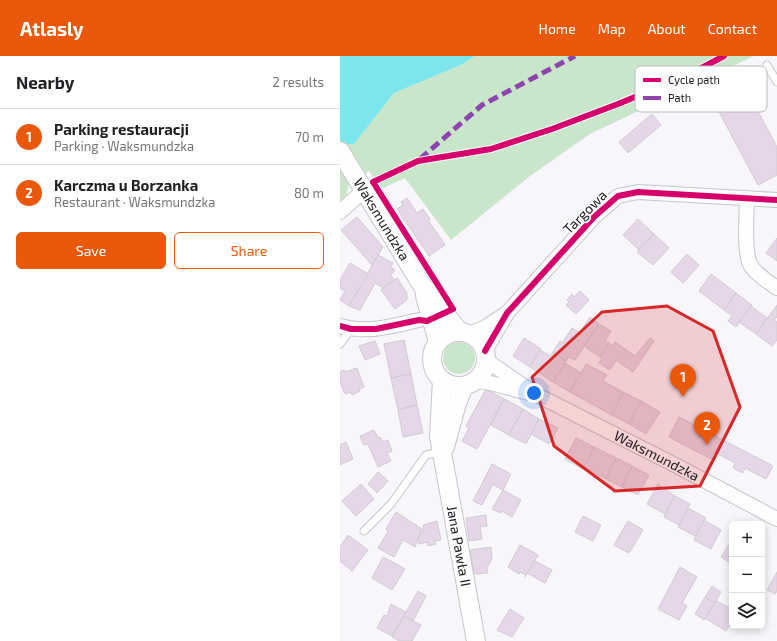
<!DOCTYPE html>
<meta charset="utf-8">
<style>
:root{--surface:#fff;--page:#f6f6f6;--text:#202124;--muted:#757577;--line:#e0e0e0;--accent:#ea580c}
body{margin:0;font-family:"Exo 2",sans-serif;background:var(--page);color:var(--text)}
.controls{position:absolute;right:12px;bottom:12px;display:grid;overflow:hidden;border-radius:6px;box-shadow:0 2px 10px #0003}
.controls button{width:36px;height:36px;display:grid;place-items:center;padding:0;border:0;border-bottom:1px solid var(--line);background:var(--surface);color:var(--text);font:20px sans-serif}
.you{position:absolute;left:194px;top:337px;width:14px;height:14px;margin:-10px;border:3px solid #fff;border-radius:50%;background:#1a73e8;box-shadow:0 0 0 6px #1a73e833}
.badge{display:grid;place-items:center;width:26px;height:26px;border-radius:50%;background:var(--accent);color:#fff;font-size:13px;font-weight:700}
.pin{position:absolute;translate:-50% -33px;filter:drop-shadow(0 1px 2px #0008)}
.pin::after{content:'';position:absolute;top:21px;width:14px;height:12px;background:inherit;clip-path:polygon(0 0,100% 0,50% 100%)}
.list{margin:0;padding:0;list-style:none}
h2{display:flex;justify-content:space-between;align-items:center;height:52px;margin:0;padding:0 16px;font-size:17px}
h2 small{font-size:13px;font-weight:400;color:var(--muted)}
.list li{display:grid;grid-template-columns:26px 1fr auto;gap:12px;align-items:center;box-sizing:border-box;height:56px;padding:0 16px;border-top:1px solid var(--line)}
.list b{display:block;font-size:15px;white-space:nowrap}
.list p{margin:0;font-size:13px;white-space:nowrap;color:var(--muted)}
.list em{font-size:13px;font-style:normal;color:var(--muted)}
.actions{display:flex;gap:8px;padding:12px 16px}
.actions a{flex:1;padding:9px 0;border:1px solid var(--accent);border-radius:6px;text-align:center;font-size:14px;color:var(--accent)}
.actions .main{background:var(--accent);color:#fff}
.icon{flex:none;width:22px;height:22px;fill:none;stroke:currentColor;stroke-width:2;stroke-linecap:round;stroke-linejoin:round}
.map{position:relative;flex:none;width:437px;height:585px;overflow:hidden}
header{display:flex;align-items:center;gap:24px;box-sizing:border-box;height:56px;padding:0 20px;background:var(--accent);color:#fff}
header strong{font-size:19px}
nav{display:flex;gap:22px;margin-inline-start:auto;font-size:14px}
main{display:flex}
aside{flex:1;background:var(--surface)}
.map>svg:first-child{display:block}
.green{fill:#cae6ca}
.water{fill:#7be6eb}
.building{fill:#e5d7e7;stroke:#cfccd1}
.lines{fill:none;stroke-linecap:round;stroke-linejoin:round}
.service-casing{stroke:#c7c5ca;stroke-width:9}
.minor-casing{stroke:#c7c5ca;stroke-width:16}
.tertiary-casing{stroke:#c7c5ca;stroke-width:20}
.service{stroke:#fefefe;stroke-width:7}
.minor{stroke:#fefefe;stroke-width:14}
.tertiary{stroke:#fefefe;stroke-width:18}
.quiet{stroke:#8e44ad;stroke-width:5;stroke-dasharray:10 5;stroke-linecap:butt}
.cycleway-casing{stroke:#fff;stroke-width:8}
.cycleway{stroke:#d6006c;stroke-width:6}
.marked{fill:#d62828;fill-opacity:0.2;stroke:#d62828;stroke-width:3;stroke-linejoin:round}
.labels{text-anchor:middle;stroke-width:3.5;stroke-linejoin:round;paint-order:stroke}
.street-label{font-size:14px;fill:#1b181f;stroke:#fff}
.key{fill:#fff;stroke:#bbbabc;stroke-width:1}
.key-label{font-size:11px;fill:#1b181f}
</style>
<header>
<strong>Atlasly</strong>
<nav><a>Home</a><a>Map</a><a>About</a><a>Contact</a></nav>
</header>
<main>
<aside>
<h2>Nearby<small>2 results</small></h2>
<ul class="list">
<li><span class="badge">1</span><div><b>Parking restauracji</b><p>Parking · Waksmundzka</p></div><em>70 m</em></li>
<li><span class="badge">2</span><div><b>Karczma u Borzanka</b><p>Restaurant · Waksmundzka</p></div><em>80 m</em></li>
</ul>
<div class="actions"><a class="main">Save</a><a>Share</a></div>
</aside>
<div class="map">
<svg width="437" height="585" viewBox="0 0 437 585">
<rect width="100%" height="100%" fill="#f8f6fb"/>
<!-- green -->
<g class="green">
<polygon points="135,0 414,0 250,78 190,120 111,184 65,122 41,133 29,115 8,130 7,138 0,146 0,88 14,88 54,37 121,9"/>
<circle cx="119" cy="302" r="16"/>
</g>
<!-- water -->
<polygon class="water" points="0,0 135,0 121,9 54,37 14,88 0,88"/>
<!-- building -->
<g class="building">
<polygon points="401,23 437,91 437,119 418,129 370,39"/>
<polygon points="312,58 321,69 288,97 279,86"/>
<polygon points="67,142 77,157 83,153 90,163 88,164 105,189 89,200 57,153 63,149 61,146"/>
<polygon points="17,161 43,191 32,209 1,174"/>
<polygon points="298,163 314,178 299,194 283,179"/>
<polygon points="314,178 329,192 313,209 297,196"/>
<polygon points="437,182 437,205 426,197"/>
<polygon points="347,198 359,209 343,227 331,216"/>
<polygon points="38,199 53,207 51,211 55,214 51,219 54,224 43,232 35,227 20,254 9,250"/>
<polygon points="10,207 28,218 9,250 0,244 5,235 0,232 0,224"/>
<polygon points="371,218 396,237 384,254 359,235"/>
<polygon points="57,222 67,237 67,244 55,253 41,234"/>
<polygon points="240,235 249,244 236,258 226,249 229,246 227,244 232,238 234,241"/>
<polygon points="396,237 412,249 396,271 388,265 392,260 384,254"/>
<polygon points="437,249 437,261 434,264 437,266 437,284 432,290 416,278"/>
<polygon points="411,250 427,262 416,278 399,266"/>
<polygon points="250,261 259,268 235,304 229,301 226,305 213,296 220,285 222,287 232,272 240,277"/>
<polygon points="259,268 271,275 265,285 269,287 260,301 244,290"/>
<polygon points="184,282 201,293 190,311 173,300"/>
<polygon points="310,282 314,285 293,316 276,304 270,314 259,307 262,302 260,301 269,287 272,290 275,286 295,300"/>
<polygon points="64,284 71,318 51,322 44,288"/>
<polygon points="35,285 40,298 25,304 19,290"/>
<polygon points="200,294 210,300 213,296 226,305 213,326 190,311"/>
<polygon points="225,307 241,317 230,336 213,326"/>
<polygon points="246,308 267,319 263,325 283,336 272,359 230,336"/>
<polygon points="17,312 24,331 19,333 20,335 12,339 11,336 5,338 0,326 0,316 4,314 5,316"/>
<polygon points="71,318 77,349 58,354 51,322"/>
<polygon points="146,333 164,343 137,393 122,385 129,372 126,370"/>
<polygon points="283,336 301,345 289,368 272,359"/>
<polygon points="164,343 183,353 169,379 151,369"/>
<polygon points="301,345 320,356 306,378 289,368"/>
<polygon points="77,349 83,377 63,381 58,354"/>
<polygon points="183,353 199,363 186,388 169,379"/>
<polygon points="339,361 433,410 426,423 405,412 403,417 393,412 395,407 374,396 371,403 329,381"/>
<polygon points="199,363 218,372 209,388 191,378"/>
<polygon points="34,374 38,382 40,381 43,386 48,384 52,395 47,397 51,405 38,411 28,388 24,389 20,380"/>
<polygon points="236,382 254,391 243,413 225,403"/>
<polygon points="6,386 13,403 0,409 0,389"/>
<polygon points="254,391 276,402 266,423 244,411"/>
<polygon points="276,402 292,410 282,431 266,423"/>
<polygon points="152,408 171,418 163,434 154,429 152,430 142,449 133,445"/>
<polygon points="292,410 309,419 298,439 282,431"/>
<polygon points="38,416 48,425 37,437 28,428"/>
<polygon points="21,428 34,443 16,460 2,445"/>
<polygon points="318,428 335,440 325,458 307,448"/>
<polygon points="163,434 181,444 172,461 162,455 161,457 152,453"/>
<polygon points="335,440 350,448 339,469 324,461"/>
<polygon points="348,452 366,462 355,480 338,471"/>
<polygon points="56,456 82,473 75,491 63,484 54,501 38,492 48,475 46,473"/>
<polygon points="146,459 147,470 140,471 142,483 129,485 126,462"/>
<polygon points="243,460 261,469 253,485 235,476"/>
<polygon points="364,464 381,474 371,493 354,484"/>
<polygon points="97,465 101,484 95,485 96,488 88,490 87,486 79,488 78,483 81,475 84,475 83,469"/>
<polygon points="288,465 303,474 289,497 274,489"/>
<polygon points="8,479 28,494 12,515 0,505 0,491"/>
<polygon points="392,483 392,508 381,501"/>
<polygon points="180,489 198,499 185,521 186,519 180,516 179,518 168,511"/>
<polygon points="151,491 152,502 147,512 148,517 134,518 130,494"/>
<polygon points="43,501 65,513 52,534 32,522"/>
<polygon points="195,505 212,514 205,527 187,517"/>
<polygon points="340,511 357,521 342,547 347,550 339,564 318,553"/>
<polygon points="437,516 437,535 435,538 427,534"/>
<polygon points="372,530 381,536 375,547 365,541"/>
<polygon points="78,535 86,540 73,565 64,560"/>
<polygon points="365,541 375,547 364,564 355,558"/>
<polygon points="376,545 392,553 392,565 386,575 365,562"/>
<polygon points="51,548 66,556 52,580 37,572 44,559 47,560"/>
<polygon points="170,553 184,562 172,581 157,574"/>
<polygon points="64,560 81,569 72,585 59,585 52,581"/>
</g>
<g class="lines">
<defs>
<g id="service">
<polyline points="427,9 437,26"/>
<polyline points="0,288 11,273"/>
<polyline points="24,475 51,448 86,399 101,396"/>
</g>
<g id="minor">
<path d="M407,142c0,16 -4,55 4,68 6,9 17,16 26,22"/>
<polyline points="0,156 24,134"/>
<path d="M0,270c27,8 53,0 79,-6"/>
<polyline points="130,278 146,271 164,259"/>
<polyline points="145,295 167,257 254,161 278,140 298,136 437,144"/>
<path id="s1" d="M146,304l49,34 144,73 98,52"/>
<path d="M136,325c18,1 34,8 53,12"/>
</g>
<g id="tertiary">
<path id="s2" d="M0,95l83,136 37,45"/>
<polyline points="85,240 98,286"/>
<circle cx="119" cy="303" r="27"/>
<path id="s3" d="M102,324l-3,56 37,205"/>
<polyline points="105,391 117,347 124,330"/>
</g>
</defs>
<!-- service casing -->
<use href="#service" class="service-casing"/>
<!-- minor casing -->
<use href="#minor" class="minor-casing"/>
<!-- tertiary casing -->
<use href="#tertiary" class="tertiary-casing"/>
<!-- service -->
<use href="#service" class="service"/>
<!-- minor -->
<use href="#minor" class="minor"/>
<!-- tertiary -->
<use href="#tertiary" class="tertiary"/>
<!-- quiet -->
<polyline class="quiet" points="80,103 142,49 235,0"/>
<defs>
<g id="cycleway">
<polyline points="0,270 11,273 36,273 79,264 87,265 113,253 33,126 78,105 151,93 212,73 278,48 348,19 384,0"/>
<polyline points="145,295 167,257 254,161 278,140 298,136 437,144"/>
</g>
</defs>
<!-- cycleway casing -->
<use href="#cycleway" class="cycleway-casing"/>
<!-- cycleway -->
<use href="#cycleway" class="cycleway"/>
</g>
<!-- marked area -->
<path class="marked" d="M327,250l46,25 27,76 -40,79 -85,5 -61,-45 -22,-69 70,-65z"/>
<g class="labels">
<!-- street labels -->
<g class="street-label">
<text transform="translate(245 156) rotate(-45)" y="5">Targowa</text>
<text dy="5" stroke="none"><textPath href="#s2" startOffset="80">Waksmundzka</textPath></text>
<text dy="5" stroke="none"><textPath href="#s1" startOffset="196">Waksmundzka</textPath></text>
<text dy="5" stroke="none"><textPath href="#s3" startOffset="168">Jana Pawła II</textPath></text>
</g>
</g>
<!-- legend -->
<rect x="295" y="10" width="132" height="46" rx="6" class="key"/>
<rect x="303" y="22" width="18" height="4" fill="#d6006c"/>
<rect x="303" y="40" width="18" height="4" fill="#8e44ad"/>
<g class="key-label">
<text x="328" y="28">Cycle path</text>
<text x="328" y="46">Path</text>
</g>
</svg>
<div class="controls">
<button>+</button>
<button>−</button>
<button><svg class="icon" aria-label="layers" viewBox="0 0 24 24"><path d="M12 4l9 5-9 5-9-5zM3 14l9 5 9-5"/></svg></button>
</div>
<div class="you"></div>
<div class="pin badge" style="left:343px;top:341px">1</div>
<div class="pin badge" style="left:367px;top:389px">2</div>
</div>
</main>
